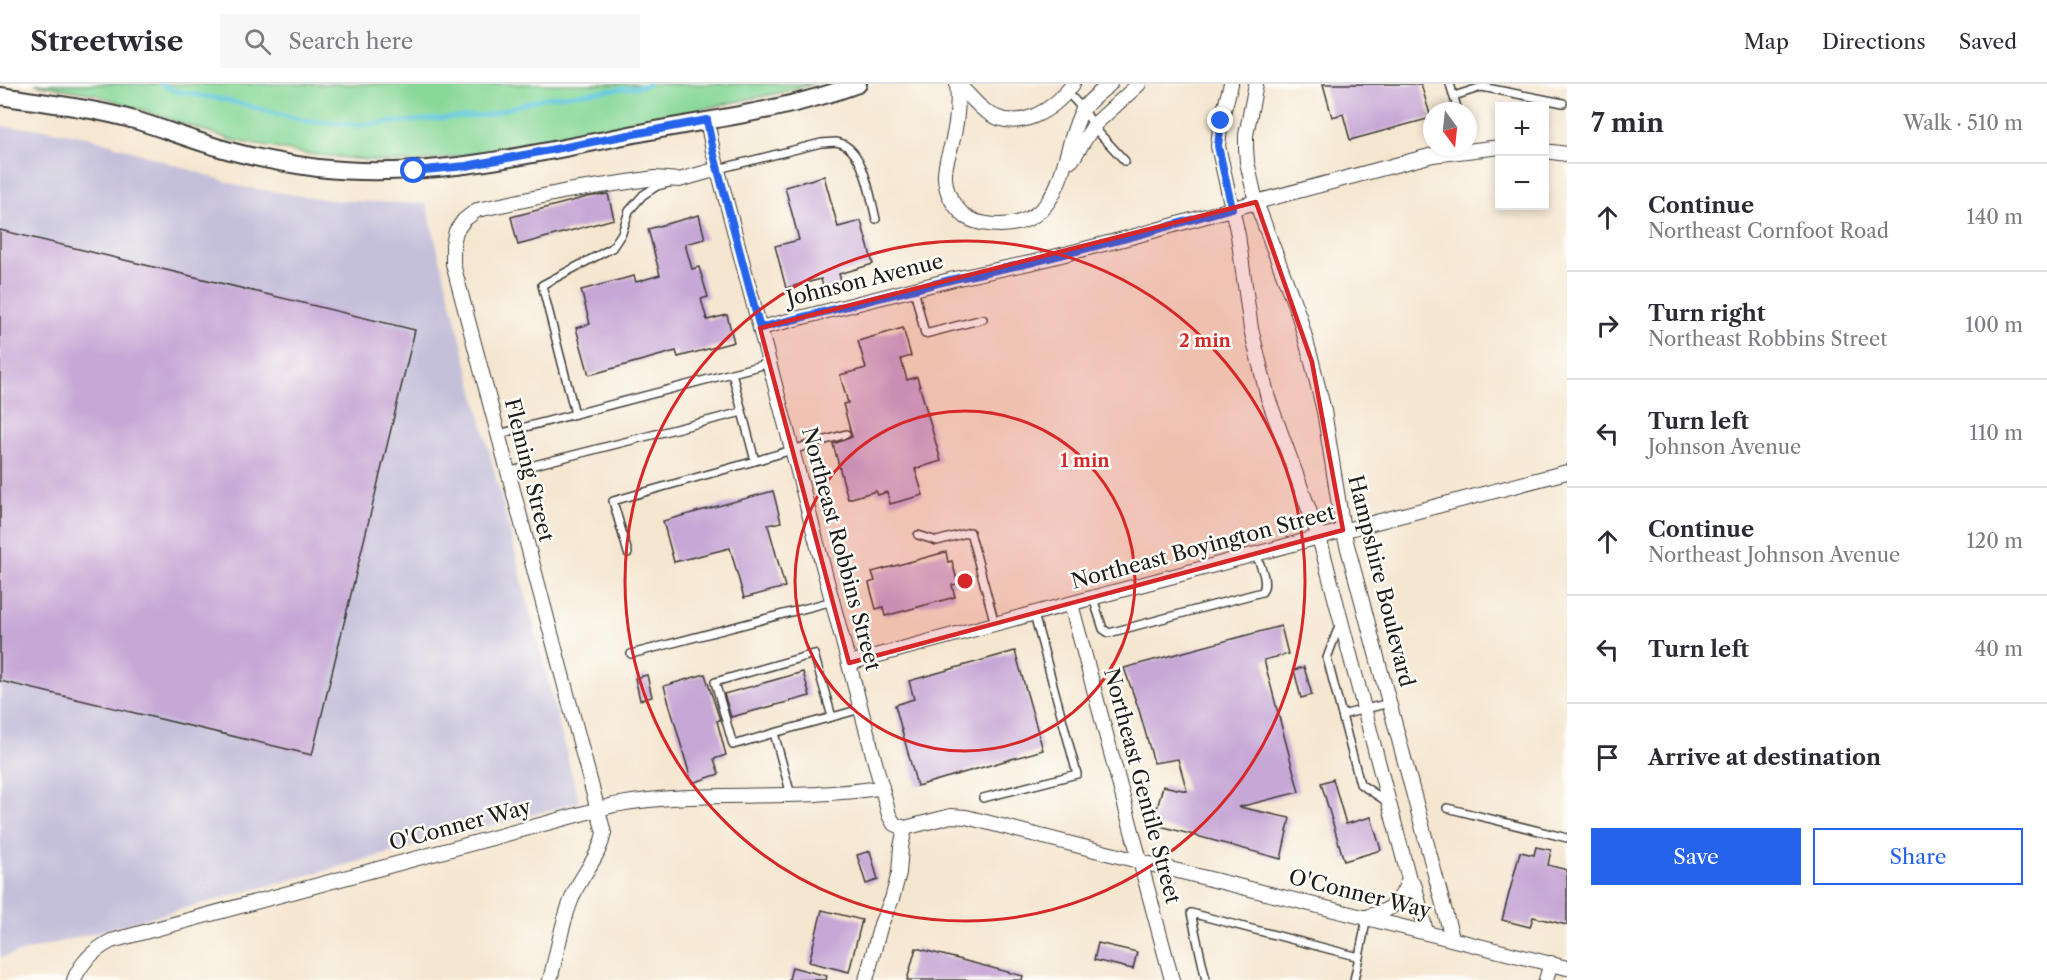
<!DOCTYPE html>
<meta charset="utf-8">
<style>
:root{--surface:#fff;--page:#f7f7f7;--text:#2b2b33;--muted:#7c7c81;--line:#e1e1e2;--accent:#2563eb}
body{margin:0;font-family:"Libre Caslon Text",serif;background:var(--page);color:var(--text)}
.controls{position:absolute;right:18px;top:18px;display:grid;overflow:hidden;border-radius:0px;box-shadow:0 3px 9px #0003}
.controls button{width:54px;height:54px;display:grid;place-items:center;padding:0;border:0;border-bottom:2px solid var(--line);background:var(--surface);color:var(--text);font:30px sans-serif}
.compass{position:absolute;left:1423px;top:18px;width:54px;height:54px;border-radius:50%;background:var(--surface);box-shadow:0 3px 9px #0003;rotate:165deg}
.stop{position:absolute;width:18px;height:18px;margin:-14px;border:4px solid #2563eb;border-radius:50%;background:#fff}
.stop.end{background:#2563eb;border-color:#fff;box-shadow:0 2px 6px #0008}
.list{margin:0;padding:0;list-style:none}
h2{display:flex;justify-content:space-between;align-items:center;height:78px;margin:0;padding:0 24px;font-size:26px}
h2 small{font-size:20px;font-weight:400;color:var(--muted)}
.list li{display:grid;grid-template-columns:39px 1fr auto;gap:18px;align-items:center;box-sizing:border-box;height:108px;padding:0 24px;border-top:2px solid var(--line)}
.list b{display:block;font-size:22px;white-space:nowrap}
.list p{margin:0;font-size:20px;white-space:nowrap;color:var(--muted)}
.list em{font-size:20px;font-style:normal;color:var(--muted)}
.actions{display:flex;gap:12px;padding:18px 24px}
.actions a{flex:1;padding:14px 0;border:2px solid var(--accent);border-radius:0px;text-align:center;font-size:21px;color:var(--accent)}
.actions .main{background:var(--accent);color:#fff}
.icon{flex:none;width:33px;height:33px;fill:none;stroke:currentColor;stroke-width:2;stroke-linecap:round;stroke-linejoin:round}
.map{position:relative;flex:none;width:1567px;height:896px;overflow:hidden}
header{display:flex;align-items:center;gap:36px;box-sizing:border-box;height:84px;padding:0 30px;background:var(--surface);border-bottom:2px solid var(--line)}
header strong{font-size:28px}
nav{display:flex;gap:33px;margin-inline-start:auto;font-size:21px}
.search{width:420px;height:54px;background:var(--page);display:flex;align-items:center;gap:15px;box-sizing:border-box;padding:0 21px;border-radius:0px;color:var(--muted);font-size:22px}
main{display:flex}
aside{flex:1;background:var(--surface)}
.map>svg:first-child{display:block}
.industrial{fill:#c5c0da}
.green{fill:#88d898;stroke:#527a5a;stroke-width:1.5}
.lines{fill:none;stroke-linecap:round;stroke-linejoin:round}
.stream{stroke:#60c8dd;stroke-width:4.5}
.building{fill:#c7a7d6}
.service-casing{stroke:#3d3a37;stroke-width:10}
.minor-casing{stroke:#3d3a37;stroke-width:16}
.tertiary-casing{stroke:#3d3a37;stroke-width:20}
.service{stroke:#fff;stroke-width:7}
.minor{stroke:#fff;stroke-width:14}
.tertiary{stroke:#fff;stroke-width:16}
.route{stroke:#2563eb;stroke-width:8}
.marked{fill:#d62828;fill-opacity:0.2;stroke:#d62828;stroke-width:4.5;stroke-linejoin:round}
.ring{fill:none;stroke:#d62828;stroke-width:3}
.labels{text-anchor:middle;stroke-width:5;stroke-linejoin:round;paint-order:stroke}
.street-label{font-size:21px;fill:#1c1c1c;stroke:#fdfcf7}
.centre{fill:#d62828;stroke:#fdfcf7;stroke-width:3}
.ring-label{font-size:18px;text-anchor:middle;font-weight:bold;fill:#d62828;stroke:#fdfcf7;stroke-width:5;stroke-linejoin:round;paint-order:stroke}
</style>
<header>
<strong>Streetwise</strong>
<div class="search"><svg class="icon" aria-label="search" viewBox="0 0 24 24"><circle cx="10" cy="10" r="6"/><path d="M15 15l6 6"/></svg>Search here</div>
<nav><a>Map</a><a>Directions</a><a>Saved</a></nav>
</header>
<main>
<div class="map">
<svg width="1567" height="896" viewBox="0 0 1567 896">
<rect width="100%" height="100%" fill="#fdfcf7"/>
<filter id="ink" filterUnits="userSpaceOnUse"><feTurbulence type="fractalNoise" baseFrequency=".0167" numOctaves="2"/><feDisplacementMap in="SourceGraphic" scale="12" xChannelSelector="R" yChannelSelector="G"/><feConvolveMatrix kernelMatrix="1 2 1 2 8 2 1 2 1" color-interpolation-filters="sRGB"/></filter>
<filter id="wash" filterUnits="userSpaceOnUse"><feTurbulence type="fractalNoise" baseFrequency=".008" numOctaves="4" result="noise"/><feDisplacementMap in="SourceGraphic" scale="24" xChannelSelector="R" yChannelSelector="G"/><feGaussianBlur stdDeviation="1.35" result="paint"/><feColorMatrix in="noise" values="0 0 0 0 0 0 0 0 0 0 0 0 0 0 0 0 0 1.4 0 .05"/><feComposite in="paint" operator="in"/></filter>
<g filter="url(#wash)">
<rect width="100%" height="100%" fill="#f5e6d0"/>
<!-- industrial -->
<polygon class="industrial" points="0,42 42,45 92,54 243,103 330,116 426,120 579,718 0,874"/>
<!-- green -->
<polygon class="green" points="35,0 813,0 779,9 506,65 420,78 387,78 306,70 232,56 94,10"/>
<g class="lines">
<!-- stream -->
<polyline class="stream" points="161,0 175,7 230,17 306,37 358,41 487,31 544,14 638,3 649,0"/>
</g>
<g id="blocks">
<!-- building -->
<g class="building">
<polygon points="1323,0 1421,0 1431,34 1350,56 1343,30 1332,33"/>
<polygon points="824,92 838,143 861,137 873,180 839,190 842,201 824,206 821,195 786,204 775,162 799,156 785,103"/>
<polygon points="608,110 614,135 518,161 511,133 587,113"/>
<polygon points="699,131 705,155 685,160 692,185 699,183 708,213 701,215 707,236 727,231 734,258 678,273 676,267 589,291 576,244 590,240 581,206 634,192 636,198 660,191 648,145"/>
<polygon points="0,146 415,246 312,671 0,597"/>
<polygon points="903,244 911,272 901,275 907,296 917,293 941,377 915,385 923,411 890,420 887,408 878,411 876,407 848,415 833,360 852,353 843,320 848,319 840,291 866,284 858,257"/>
<polygon points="773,407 781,438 768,441 785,503 744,514 730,464 674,478 663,437"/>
<polygon points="946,468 948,478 952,477 958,500 952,501 955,513 885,532 883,523 876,525 869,499 875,497 872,488"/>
<polygon points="1281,542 1288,570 1264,576 1299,708 1239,723 1290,734 1281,775 1153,740 1163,702 1187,707 1178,675 1154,679 1139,626 1124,584"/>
<polygon points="1015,567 1043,666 917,702 895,621 914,615 909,597"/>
<polygon points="1304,583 1312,611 1301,614 1294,586"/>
<polygon points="803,588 810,612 731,633 724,610"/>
<polygon points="705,590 720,636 717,637 726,671 714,675 719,690 692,699 664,602"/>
<polygon points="647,591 652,613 640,616 635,594"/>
<polygon points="1333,695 1346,740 1371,733 1381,766 1344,777 1321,699"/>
<polygon points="1536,763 1551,766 1548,781 1567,786 1567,841 1533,833 1530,843 1502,836 1520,768 1534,771"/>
<polygon points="870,767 878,796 866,800 857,771"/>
<polygon points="822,826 862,836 849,888 809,878"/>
<polygon points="1098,859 1137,868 1133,885 1094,876"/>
<polygon points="916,864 1023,892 1022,896 907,896"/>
<polygon points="792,883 827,892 826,896 789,896"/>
</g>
</g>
</g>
<g filter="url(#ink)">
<use href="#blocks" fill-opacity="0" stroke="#3d3a37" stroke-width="1.5"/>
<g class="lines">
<defs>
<g id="service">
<polyline points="1450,0 1458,27"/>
<polyline points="1067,8 1083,25 1099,49 1125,77"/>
<polyline points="1454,12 1482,3 1563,19"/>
<path d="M718,85l103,-26c5,0 10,-1 15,-1 28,4 34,54 40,77"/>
<polyline points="914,205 925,250 983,235"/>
<polyline points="770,279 732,289 755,377 846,350"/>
<polyline points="575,330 542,201 612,164 622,149 629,127 643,111 657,102 669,99"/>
<polyline points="499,350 732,289"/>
<polyline points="507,388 742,328"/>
<polyline points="918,451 937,457 970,448 995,540"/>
<polyline points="628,469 613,417 755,377"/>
<path d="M1093,514l10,31 6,4 153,-41c7,-10 -2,-27 -6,-38"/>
<polyline points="1340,539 1327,574 1360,700 1386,717"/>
<polyline points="631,570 833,517"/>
<polyline points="1342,631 1389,619"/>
<polyline points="774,649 733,661 715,598 814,570 832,633"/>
<polyline points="791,711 774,649 861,625"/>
<polyline points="983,714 1077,690 1034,530"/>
<polyline points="1447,724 1567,754"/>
<polyline points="1206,896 1191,829 1359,873 1367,833"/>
<polyline points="1354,896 1359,873"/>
</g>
<g id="minor">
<path d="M957,0c2,20 0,39 -5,59 -3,12 -8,22 -7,35 1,16 9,29 21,39 9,6 25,8 35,8 65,-2 59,-69 80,-112 5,-11 20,-21 29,-29"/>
<path d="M957,0c10,8 17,18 27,26 32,25 69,1 89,-26"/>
<path d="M1231,0l-10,37 -3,25 20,89 13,94 17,69 51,139 90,342c-10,26 -16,30 -42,38"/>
<polyline points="1256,0 1246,51 1246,64 1247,78 1256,118 1299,232 1312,278 1324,327 1343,446 1452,854"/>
<polyline points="707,36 713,67 889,731 894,740 905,744"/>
<polyline points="1544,67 1567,70"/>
<polyline points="1072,76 1094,41 1139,0"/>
<polyline points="760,244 954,195 1034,178 1135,152 1256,118 1433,71 1500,63"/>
<polyline points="1071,520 1172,896"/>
<polyline points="849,579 1319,453 1567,388"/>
<polyline points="905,744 951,732 966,733 1142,778 1567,884"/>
<polyline points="1409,795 1415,803 1426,848"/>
<path d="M74,896c7,-18 20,-30 37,-39l503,-136c65,-12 138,-8 203,-11 22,-2 43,-2 65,-7"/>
<path d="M550,896c8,-31 13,-65 27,-93 10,-19 23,-33 27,-54l-151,-569v-20l3,-13 8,-11 13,-10 90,-19 88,-13 24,2 39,-11"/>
<polyline points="866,896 881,840 892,815 899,789 901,763 905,744"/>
<polyline points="1546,896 1551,879"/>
</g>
<path id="tertiary" d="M0,12c46,7 93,12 138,25 23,7 46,16 69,23 36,12 73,19 111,24 112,13 222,-16 332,-37 69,-13 141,-22 208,-47"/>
</defs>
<!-- service casing -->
<use href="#service" class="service-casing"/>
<!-- minor casing -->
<use href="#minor" class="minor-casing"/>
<!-- tertiary casing -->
<use href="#tertiary" class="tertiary-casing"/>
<!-- service -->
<use href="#service" class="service"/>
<!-- minor -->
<use href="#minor" class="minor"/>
<!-- tertiary -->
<use href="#tertiary" class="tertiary"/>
</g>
</g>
<g class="lines" filter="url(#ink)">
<!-- route -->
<polyline class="route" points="414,87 466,82 707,36 713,67 760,244 954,195 1034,178 1135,152 1232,124 1218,62 1221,37"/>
</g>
<!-- marked area -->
<path class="marked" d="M1256,118l56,160 31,168 -494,133 -89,-335z"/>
<!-- distance rings -->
<g class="ring">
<circle cx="965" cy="497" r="170"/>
<circle cx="965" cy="497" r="340"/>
</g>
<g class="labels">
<!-- street labels -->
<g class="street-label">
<text transform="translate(865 196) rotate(-14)" y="7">Johnson Avenue</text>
<text transform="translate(529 386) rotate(76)" y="7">Fleming Street</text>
<text transform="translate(1203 463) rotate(-15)" y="7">Northeast Boyington Street</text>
<text transform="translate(841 465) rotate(75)" y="7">Northeast Robbins Street</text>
<text transform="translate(1381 497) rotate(76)" y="7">Hampshire Boulevard</text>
<text transform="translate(1142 702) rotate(75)" y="7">Northeast Gentile Street</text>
<text transform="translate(460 741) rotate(-15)" y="7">O'Conner Way</text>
<text transform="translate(1360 810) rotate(14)" y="7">O'Conner Way</text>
</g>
</g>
<circle cx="965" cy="497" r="9" class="centre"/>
<g class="ring-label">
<text x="1205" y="263">2 min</text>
<text x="1085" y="383">1 min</text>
</g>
</svg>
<div class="controls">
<button>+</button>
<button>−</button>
</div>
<svg class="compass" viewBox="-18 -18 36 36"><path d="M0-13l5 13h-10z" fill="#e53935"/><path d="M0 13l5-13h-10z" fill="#7c7c81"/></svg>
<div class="stop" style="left:414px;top:87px"></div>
<div class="stop end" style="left:1221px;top:37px"></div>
</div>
<aside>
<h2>7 min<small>Walk · 510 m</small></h2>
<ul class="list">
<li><svg class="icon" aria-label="ahead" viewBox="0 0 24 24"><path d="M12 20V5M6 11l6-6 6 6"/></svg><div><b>Continue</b><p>Northeast Cornfoot Road</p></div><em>140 m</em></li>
<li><svg class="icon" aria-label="right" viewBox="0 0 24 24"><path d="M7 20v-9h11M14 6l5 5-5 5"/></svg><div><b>Turn right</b><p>Northeast Robbins Street</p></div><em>100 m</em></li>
<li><svg class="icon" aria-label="left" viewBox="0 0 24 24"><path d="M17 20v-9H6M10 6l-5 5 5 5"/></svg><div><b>Turn left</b><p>Johnson Avenue</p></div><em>110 m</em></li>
<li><svg class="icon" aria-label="ahead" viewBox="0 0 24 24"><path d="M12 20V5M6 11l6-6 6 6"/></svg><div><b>Continue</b><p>Northeast Johnson Avenue</p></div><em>120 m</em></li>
<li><svg class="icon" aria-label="left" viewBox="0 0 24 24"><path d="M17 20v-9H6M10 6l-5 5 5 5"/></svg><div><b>Turn left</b></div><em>40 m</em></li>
<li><svg class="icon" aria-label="arrive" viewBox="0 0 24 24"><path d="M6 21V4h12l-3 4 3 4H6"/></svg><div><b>Arrive at destination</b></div></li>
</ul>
<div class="actions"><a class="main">Save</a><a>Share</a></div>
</aside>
</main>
